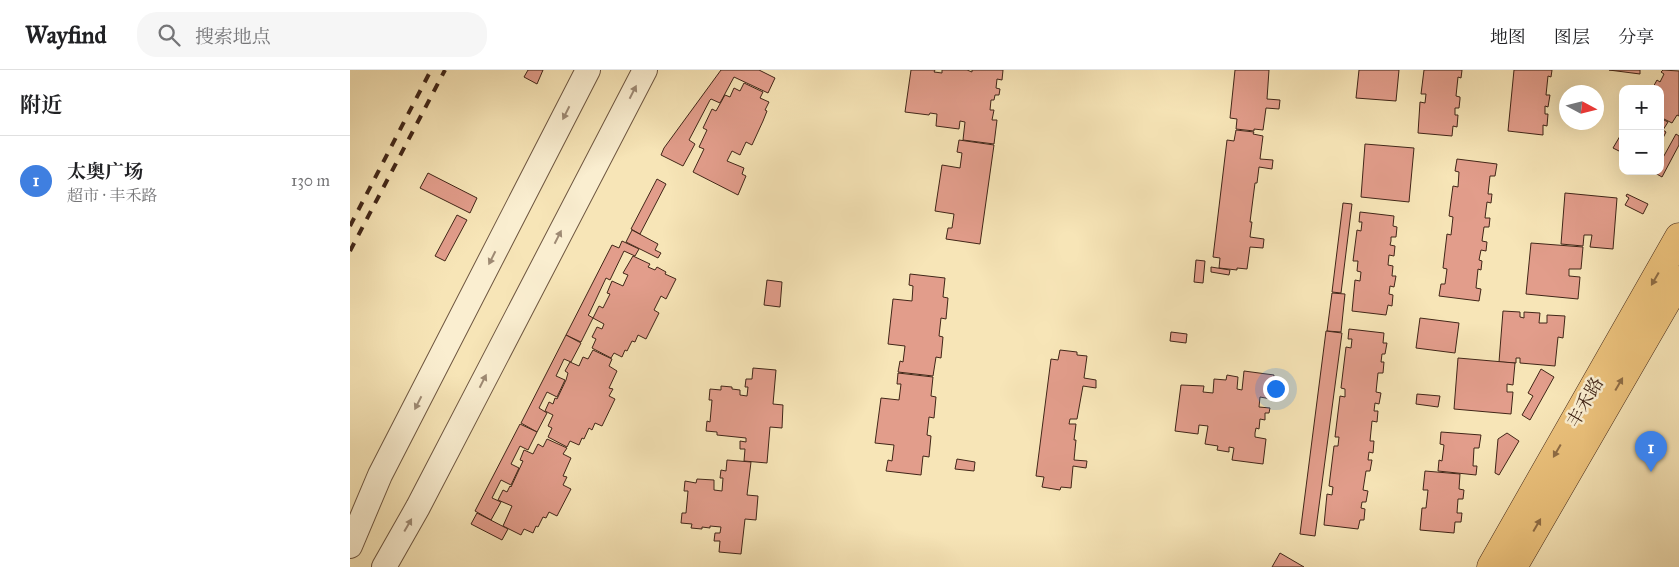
<!DOCTYPE html>
<html lang="zh">
<meta charset="utf-8">
<style>
:root{--surface:#fff;--page:#f6f6f6;--text:#202124;--muted:#757577;--line:#e0e0e0;--accent:#1a73e8}
body{margin:0;font-family:"IM FELL Great Primer","Noto Serif SC",serif;background:var(--page);color:var(--text)}
.controls{position:absolute;right:15px;top:15px;display:grid;overflow:hidden;border-radius:10px;box-shadow:0 5px 20px #0002}
.controls button{width:45px;height:45px;display:grid;place-items:center;padding:0;border:0;border-bottom:1px solid var(--line);background:var(--surface);color:var(--text);font:25px sans-serif}
.compass{position:absolute;left:1209px;top:15px;width:45px;height:45px;border-radius:50%;background:var(--surface);box-shadow:0 5px 20px #0002;rotate:97deg}
.you{position:absolute;left:925px;top:318px;width:18px;height:18px;margin:-12px;border:4px solid #fff;border-radius:50%;background:#1a73e8;box-shadow:0 0 0 8px #1a73e833}
.badge{display:grid;place-items:center;width:32px;height:32px;border-radius:50%;background:var(--accent);color:#fff;font-size:16px;font-weight:700}
.pin{position:absolute;translate:-50% -41px;filter:drop-shadow(0 1px 2px #0008)}
.pin::after{content:'';position:absolute;top:26px;width:18px;height:15px;background:inherit;clip-path:polygon(0 0,100% 0,50% 100%)}
.list{margin:0;padding:0;list-style:none}
h2{display:flex;justify-content:space-between;align-items:center;height:65px;margin:0;padding:0 20px;font-size:21px}
h2 small{font-size:16px;font-weight:400;color:var(--muted)}
.list li{display:grid;grid-template-columns:32px 1fr auto;gap:15px;align-items:center;box-sizing:border-box;height:90px;padding:0 20px;border-top:1px solid var(--line)}
.list b{display:block;font-size:19px;white-space:nowrap}
.list p{margin:0;font-size:16px;white-space:nowrap;color:var(--muted)}
.list em{font-size:16px;font-style:normal;color:var(--muted)}
.icon{flex:none;width:28px;height:28px;fill:none;stroke:currentColor;stroke-width:2;stroke-linecap:round;stroke-linejoin:round}
.map{position:relative;flex:none;width:1329px;height:497px;overflow:hidden}
header{display:flex;align-items:center;gap:30px;box-sizing:border-box;height:70px;padding:0 25px;background:var(--surface);border-bottom:1px solid var(--line)}
header strong{font-size:24px}
nav{display:flex;gap:28px;margin-inline-start:auto;font-size:18px}
.search{width:350px;height:45px;background:var(--page);display:flex;align-items:center;gap:12px;box-sizing:border-box;padding:0 18px;border-radius:20px;color:var(--muted);font-size:19px}
main{display:flex}
aside{flex:1;background:var(--surface)}
.map>svg:first-child{display:block}
.building{fill:#e29d8b;stroke:#412618}
.lines{fill:none;stroke-linecap:round;stroke-linejoin:round}
.minor-casing{stroke:#6e5640;stroke-width:26}
.major-casing{stroke:#412618;stroke-width:29}
.minor{stroke:#faeed0;stroke-width:24}
.major{stroke:#ecc27c;stroke-width:28}
.rail{stroke:#412618;stroke-width:4;stroke-dasharray:9 9;stroke-linecap:butt}
.oneway{fill:#9e8a74}
.oneway2{fill:#8e6c45}
.labels{text-anchor:middle;stroke-width:5;stroke-linejoin:round;paint-order:stroke}
.street-label{font-size:18px;fill:#412618;stroke:#faeed0}
</style>
<header>
<strong>Wayfind</strong>
<div class="search"><svg class="icon" aria-label="search" viewBox="0 0 24 24"><circle cx="10" cy="10" r="6"/><path d="M15 15l6 6"/></svg>搜索地点</div>
<nav><a>地图</a><a>图层</a><a>分享</a></nav>
</header>
<main>
<aside>
<h2>附近<small></small></h2>
<ul class="list">
<li><span class="badge" style="background:#3f7fe0">1</span><div><b>太奥广场</b><p>超市 · 丰禾路</p></div><em>130 m</em></li>
</ul>
</aside>
<div class="map">
<svg width="1329" height="497" viewBox="0 0 1329 497">
<rect width="100%" height="100%" fill="#f7e5b7"/>
<filter id="stains"><feTurbulence type="fractalNoise" baseFrequency=".004" numOctaves="4"/><feColorMatrix values="0 0 0 0 .2 0 0 0 0 .09 0 0 0 0 .02 0 0 0 .5 -.17"/></filter>
<radialGradient id="worn" r=".72"><stop offset=".6" stop-color="#630" stop-opacity="0"/><stop offset="1" stop-color="#630" stop-opacity=".3"/></radialGradient>
<!-- building -->
<g class="building">
<polygon points="178,0 193,0 187,14 174,7"/>
<polygon points="371,0 409,0 425,8 418,23 384,7 370,33 361,29 360,30 339,70 345,74 333,96 311,85 314,78"/>
<polygon points="561,0 585,0 584,2 592,3 592,0 617,0 622,2 622,0 653,0 652,10 647,9 646,18 650,19 649,25 645,25 644,30 641,30 640,40 644,40 642,50 647,50 644,74 613,70 615,52 610,51 609,59 586,56 587,44 580,43 579,45 555,42"/>
<polygon points="885,0 919,0 917,29 930,30 929,39 916,38 913,60 904,59 904,61 886,59 887,49 880,48"/>
<polygon points="1009,0 1049,0 1046,31 1006,28"/>
<polygon points="1074,0 1112,0 1111,8 1108,7 1106,26 1110,27 1110,29 1109,38 1105,38 1105,45 1108,45 1107,57 1103,56 1102,66 1068,63 1070,32 1075,33 1076,24 1071,24"/>
<polygon points="1164,0 1202,0 1201,7 1198,6 1196,25 1200,25 1198,37 1195,36 1195,44 1198,44 1197,56 1193,55 1193,65 1158,61"/>
<polygon points="1259,0 1290,0 1290,4"/>
<polygon points="1313,0 1329,1 1329,46 1327,45 1322,53 1310,47 1310,19 1302,19 1307,10 1310,12 1314,4 1311,2"/>
<polygon points="394,13 413,22 410,28 419,32 415,40 417,41 413,51 402,75 396,72 390,85 382,81 377,91 394,98 392,104 396,106 388,125 343,102 354,79 349,77 357,60 353,58 362,39 366,41 375,25 380,27 384,18 390,21"/>
<polygon points="1310,48 1318,52 1313,60 1316,62 1311,72"/>
<polygon points="886,60 904,62 903,64 913,66 910,89 923,90 922,99 909,97 907,113 905,113 900,152 902,152 900,167 914,169 913,178 900,177 897,199 887,198 887,200 869,198 870,188 863,187 877,70 884,71"/>
<polygon points="1273,61 1273,83 1263,78"/>
<polygon points="1326,64 1329,66 1329,75 1312,107 1305,103 1306,101 1310,101 1310,93"/>
<polygon points="609,70 644,75 630,174 596,169 598,158 602,158 604,144 585,141 592,95 610,98 612,83 607,82"/>
<polygon points="1015,74 1064,78 1059,132 1011,127"/>
<polygon points="1107,89 1147,94 1145,106 1140,106 1138,124 1142,124 1141,133 1137,132 1135,148 1140,148 1139,157 1134,157 1132,171 1137,172 1136,181 1131,180 1129,190 1132,191 1131,200 1128,199 1126,218 1131,219 1129,231 1089,226 1091,214 1095,214 1097,199 1093,198 1097,164 1101,165 1103,147 1099,146 1103,116 1108,117 1109,102 1105,101"/>
<polygon points="78,103 127,128 120,143 70,118"/>
<polygon points="307,109 316,114 290,164 281,159"/>
<polygon points="1215,123 1267,128 1263,179 1240,177 1242,165 1234,165 1233,176 1211,174"/>
<polygon points="1277,124 1298,134 1293,144 1275,135 1279,128 1276,126"/>
<polygon points="993,133 1002,134 991,223 982,222"/>
<polygon points="1010,142 1044,146 1043,156 1047,157 1046,167 1041,167 1041,171 1040,175 1045,176 1044,186 1039,185 1038,195 1043,196 1042,206 1046,206 1044,217 1040,216 1039,224 1043,225 1042,236 1038,235 1036,245 1002,241 1005,210 1010,211 1011,202 1007,201 1008,191 1003,191 1007,160 1011,161 1012,152 1009,152"/>
<polygon points="107,145 117,150 95,191 85,186"/>
<polygon points="282,160 308,174 305,180 311,183 308,188 276,172"/>
<polygon points="272,171 289,179 285,186 274,181 260,210 256,208 239,244 238,245 243,248 231,272 216,265 262,175 269,178"/>
<polygon points="1181,173 1233,177 1231,199 1219,199 1219,206 1230,207 1228,229 1176,224"/>
<polygon points="283,186 300,194 298,197 305,200 307,197 316,202 315,204 326,209 316,229 311,226 304,240 309,243 296,269 288,265 285,272 282,271 277,281 275,280 272,287 264,283 261,288 242,278 246,269 242,267 247,257 252,259 254,254 243,248 249,236 253,238 260,224 257,223 262,211 273,216 278,205 273,203"/>
<polygon points="846,190 855,191 853,213 844,212"/>
<polygon points="861,197 880,200 879,205 861,202"/>
<polygon points="560,204 595,208 593,227 598,228 596,249 591,248 589,266 593,267 591,288 586,287 583,306 548,302 550,291 553,292 555,276 538,274 543,229 562,231 563,216 559,215"/>
<polygon points="417,210 432,212 430,237 414,235"/>
<polygon points="982,223 995,224 991,262 977,261"/>
<polygon points="1153,241 1170,242 1170,247 1174,248 1174,242 1190,243 1189,253 1197,253 1197,245 1215,246 1213,268 1208,267 1205,296 1170,293 1170,288 1166,288 1166,293 1149,292"/>
<polygon points="1070,248 1109,253 1105,283 1066,278"/>
<polygon points="999,259 1034,263 1033,273 1037,273 1035,284 1032,284 1031,292 1034,292 1033,303 1028,303 1026,322 1031,323 1029,334 1025,333 1024,341 1028,341 1027,352 1022,351 1020,371 1024,371 1023,383 1019,382 1018,390 1022,390 1020,401 1016,401 1013,420 1018,421 1016,432 1012,432 1011,438 1015,439 1014,450 1010,450 1008,459 974,455 977,424 982,425 983,417 979,416 984,376 988,376 989,367 985,367 990,326 995,327 995,319 991,318 996,277 1001,278 1002,269 998,269"/>
<polygon points="976,261 992,263 965,466 950,464"/>
<polygon points="821,262 837,264 836,273 820,271"/>
<polygon points="216,265 231,273 221,292 214,289 206,306 215,310 207,327 197,322 189,338 197,343 187,362 171,353"/>
<polygon points="243,280 262,289 259,296 267,301 259,318 263,319 259,326 265,329 252,356 245,353 242,360 239,358 234,369 232,368 229,375 220,371 217,377 198,367 202,358 198,356 203,345 195,341 199,332 203,334 205,328 207,329 216,310 218,303 215,301 220,292 229,296 233,287 238,289"/>
<polygon points="710,280 727,282 727,285 737,286 734,308 746,310 746,318 733,316 727,349 720,349 719,354 726,354 724,370 726,370 724,390 737,391 736,398 723,396 721,418 711,417 710,420 692,417 694,407 686,406 701,289 708,290"/>
<polygon points="1108,288 1165,293 1163,315 1157,314 1157,322 1163,322 1161,344 1104,339"/>
<polygon points="403,298 426,300 423,334 433,335 432,358 420,357 417,393 394,391 395,379 390,379 390,371 396,372 396,368 367,365 367,362 356,361 357,351 360,352 362,330 359,330 360,319 371,320 371,316 382,317 382,319 390,320 390,325 397,326 398,317 395,317 396,309 402,309"/>
<polygon points="1191,299 1204,307 1180,350 1172,345 1183,326 1178,323"/>
<polygon points="894,301 924,305 921,329 910,327 909,337 920,338 919,343 915,343 915,350 910,349 909,359 906,358 905,363 905,367 916,369 913,394 882,390 884,378 879,377 879,382 867,380 868,376 855,374 858,356 849,355 848,364 825,361 831,315 854,316 853,322 863,323 864,309 876,310 877,305 888,307 887,319 892,320"/>
<polygon points="548,303 583,307 581,326 586,327 584,348 579,347 577,365 581,366 579,387 573,386 571,405 536,401 538,390 542,391 544,375 525,373 531,328 549,330 551,314 547,314"/>
<polygon points="1067,324 1090,326 1088,337 1066,334"/>
<polygon points="170,354 187,362 178,380 170,376 161,394 169,398 161,415 151,410 142,428 151,432 141,450 125,441"/>
<polygon points="1091,362 1131,365 1129,378 1124,378 1123,396 1127,396 1126,405 1088,401 1089,390 1092,391 1094,375 1090,374"/>
<polygon points="1157,363 1169,371 1149,405 1145,403 1148,369"/>
<polygon points="197,369 217,378 213,384 221,388 213,406 217,407 213,415 221,419 207,446 199,442 196,448 193,447 188,457 186,456 183,463 174,459 171,465 153,456 162,436 148,430 153,420 157,422 160,416 161,417 173,391 170,390 174,380 183,384 188,374 193,377"/>
<polygon points="607,389 625,392 624,401 605,399"/>
<polygon points="377,390 401,392 397,425 408,426 406,450 395,449 391,484 369,482 370,471 364,471 365,463 370,463 371,457 360,456 360,458 352,457 352,459 341,458 342,454 331,453 332,443 336,443 338,421 334,421 335,411 346,413 347,409 364,410 364,420 372,421 373,408 370,408 371,400 376,401"/>
<polygon points="1075,401 1110,404 1109,419 1114,420 1113,429 1108,429 1107,443 1112,443 1111,452 1105,452 1104,463 1070,460 1072,438 1076,438 1078,420 1073,420"/>
<polygon points="127,443 158,459 152,470 121,454"/>
<polygon points="930,483 954,497 922,497"/>
</g>
<g class="lines">
<defs>
<g id="minor">
<polyline points="0,476 30,405 238,0"/>
<polyline points="34,497 68,437 295,0"/>
</g>
<g id="major">
<polyline points="1141,497 1329,167"/>
<polyline points="1163,497 1329,210"/>
</g>
</defs>
<!-- minor casing -->
<use href="#minor" class="minor-casing"/>
<!-- major casing -->
<use href="#major" class="major-casing"/>
<!-- minor -->
<use href="#minor" class="minor"/>
<!-- major -->
<use href="#major" class="major"/>
<!-- rail -->
<g class="rail">
<polyline points="0,156 81,0"/>
<polyline points="0,181 95,0"/>
</g>
</g>
<!-- one-way arrows -->
<defs><path id="oneway-solid" d="M-6-.8H1V-3.2L6.5 0L1 3.2V.8H-6Z" transform="scale(1.25)"/></defs>
<g class="oneway">
<use href="#oneway-solid" transform="translate(283 22) rotate(-63)"/>
<use href="#oneway-solid" transform="translate(216 43) rotate(117)"/>
<use href="#oneway-solid" transform="translate(208 167) rotate(-63)"/>
<use href="#oneway-solid" transform="translate(142 188) rotate(117)"/>
<use href="#oneway-solid" transform="translate(133 311) rotate(-63)"/>
<use href="#oneway-solid" transform="translate(68 333) rotate(117)"/>
<use href="#oneway-solid" transform="translate(58 455) rotate(-60)"/>
</g>
<g class="oneway2">
<use href="#oneway-solid" transform="translate(1305 209) rotate(120)"/>
<use href="#oneway-solid" transform="translate(1269 314) rotate(-60)"/>
<use href="#oneway-solid" transform="translate(1207 381) rotate(120)"/>
<use href="#oneway-solid" transform="translate(1187 455) rotate(-60)"/>
</g>
<g class="labels">
<!-- street labels -->
<g class="street-label">
<text transform="translate(1235 332) rotate(-60)" y="6">丰禾路</text>
</g>
</g>
<rect width="100%" height="100%" filter="url(#stains)"/>
<rect width="100%" height="100%" fill="url(#worn)"/>
</svg>
<div class="controls">
<button>+</button>
<button>−</button>
</div>
<svg class="compass" viewBox="-18 -18 36 36"><path d="M0-13l5 13h-10z" fill="#e53935"/><path d="M0 13l5-13h-10z" fill="#757577"/></svg>
<div class="you"></div>
<div class="pin badge" style="left:1301px;top:402px;background:#3f7fe0">1</div>
</div>
</main>
